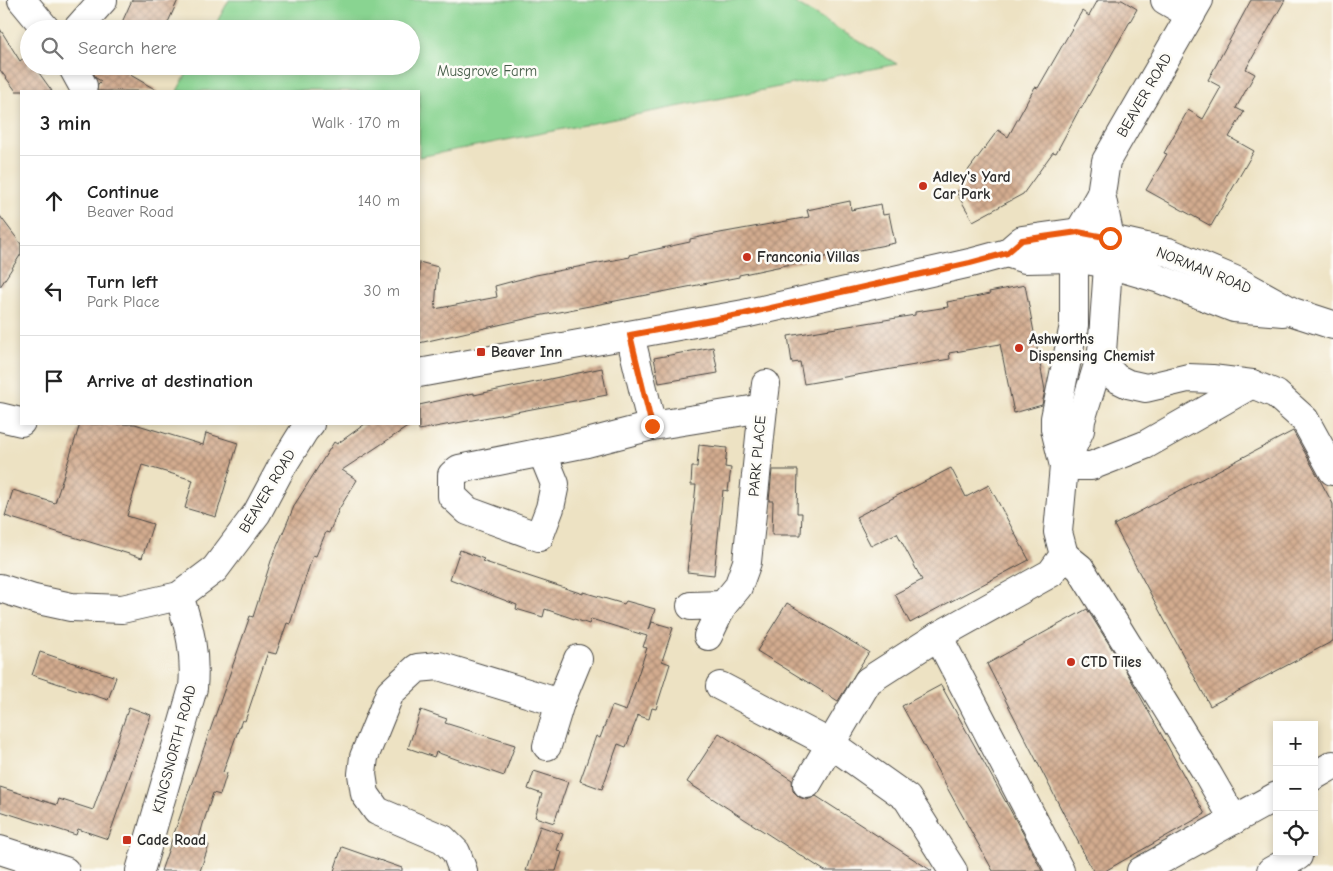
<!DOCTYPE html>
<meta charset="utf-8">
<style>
:root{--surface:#fff;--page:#f6f6f6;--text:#222;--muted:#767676;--line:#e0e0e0}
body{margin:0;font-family:"Comic Neue",sans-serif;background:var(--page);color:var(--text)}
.controls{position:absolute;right:15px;bottom:15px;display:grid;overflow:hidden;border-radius:0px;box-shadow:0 2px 8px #0003}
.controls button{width:45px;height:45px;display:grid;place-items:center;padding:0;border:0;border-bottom:1px solid var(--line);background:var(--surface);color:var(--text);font:25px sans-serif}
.stop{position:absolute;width:15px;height:15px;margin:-11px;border:4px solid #ea580c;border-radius:50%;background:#fff}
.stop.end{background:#ea580c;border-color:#fff;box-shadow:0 1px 5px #0008}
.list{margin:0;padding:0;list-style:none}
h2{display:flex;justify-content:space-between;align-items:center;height:65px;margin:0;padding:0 20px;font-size:21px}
h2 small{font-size:16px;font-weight:400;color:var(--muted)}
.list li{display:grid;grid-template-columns:32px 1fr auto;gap:15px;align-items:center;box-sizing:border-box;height:90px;padding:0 20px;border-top:1px solid var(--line)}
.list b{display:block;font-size:19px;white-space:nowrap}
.list p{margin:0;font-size:16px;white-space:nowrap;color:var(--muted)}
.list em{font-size:16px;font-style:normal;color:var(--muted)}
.icon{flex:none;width:28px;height:28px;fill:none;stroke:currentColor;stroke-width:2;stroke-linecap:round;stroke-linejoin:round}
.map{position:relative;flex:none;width:1333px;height:871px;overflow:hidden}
.search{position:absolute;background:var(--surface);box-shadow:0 2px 8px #0003;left:20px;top:20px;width:400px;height:55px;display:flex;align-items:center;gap:12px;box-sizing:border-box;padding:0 18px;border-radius:28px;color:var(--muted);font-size:19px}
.panel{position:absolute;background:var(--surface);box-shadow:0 2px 8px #0003;left:20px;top:90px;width:400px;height:335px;border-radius:0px}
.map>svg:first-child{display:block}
.garden{fill:#89d491;stroke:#5a805e}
.building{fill:url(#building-cross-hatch)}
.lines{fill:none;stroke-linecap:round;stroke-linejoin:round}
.minor-casing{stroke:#484642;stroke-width:30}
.major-casing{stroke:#484642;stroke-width:30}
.minor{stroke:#fff;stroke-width:28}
.major{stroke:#fff;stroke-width:28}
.route{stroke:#ea580c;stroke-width:6}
.poi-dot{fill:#c8321e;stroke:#fdfcf7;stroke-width:2}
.labels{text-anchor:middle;stroke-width:5;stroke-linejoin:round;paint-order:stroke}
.park-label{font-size:15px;fill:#475e4a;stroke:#fdfcf7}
.street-label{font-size:15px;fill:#2b2b2b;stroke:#fdfcf7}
.poi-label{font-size:15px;font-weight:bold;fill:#2b2b2b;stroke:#fdfcf7;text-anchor:start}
</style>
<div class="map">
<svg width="1333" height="871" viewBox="0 0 1333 871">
<defs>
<pattern id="building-cross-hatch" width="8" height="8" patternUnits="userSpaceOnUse" patternTransform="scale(1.25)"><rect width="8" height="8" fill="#d3ac8f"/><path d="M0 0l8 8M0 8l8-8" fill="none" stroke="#ab8c75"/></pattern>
</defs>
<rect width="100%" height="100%" fill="#fdfcf7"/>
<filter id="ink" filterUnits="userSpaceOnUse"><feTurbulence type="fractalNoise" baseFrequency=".02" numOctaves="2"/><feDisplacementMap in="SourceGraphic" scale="10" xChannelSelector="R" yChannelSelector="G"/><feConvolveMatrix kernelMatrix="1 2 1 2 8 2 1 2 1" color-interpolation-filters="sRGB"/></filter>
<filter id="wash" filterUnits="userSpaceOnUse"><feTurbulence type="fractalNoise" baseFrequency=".0096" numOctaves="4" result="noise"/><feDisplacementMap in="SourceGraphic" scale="20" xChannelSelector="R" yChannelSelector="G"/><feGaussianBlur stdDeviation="1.12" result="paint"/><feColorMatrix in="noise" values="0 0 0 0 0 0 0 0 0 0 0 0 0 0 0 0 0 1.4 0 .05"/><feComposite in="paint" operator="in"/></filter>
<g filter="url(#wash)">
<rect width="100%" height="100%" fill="#ede2c3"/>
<!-- garden -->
<polygon class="garden" points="229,0 790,0 897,64 419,157 419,91 177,91 191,66 411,66 411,29 213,29"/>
<g id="blocks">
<!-- building -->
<g class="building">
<polygon points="132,0 178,0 165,29 119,29"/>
<polygon points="1098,0 1122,0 1137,9 1081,109 1080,108 1056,153 1053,152 1023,194 973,221 956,192 965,187 961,180 998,130 1008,137 1035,87 1038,88 1082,11 1089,16"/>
<polygon points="1251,0 1285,0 1246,69 1255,74 1236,108 1244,112 1229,137 1254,151 1211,226 1146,190 1167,154 1164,153 1188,110 1203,119 1221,87 1208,80"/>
<polygon points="0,29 20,61 26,56 29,60 29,66 34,66 52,91 16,91 0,70"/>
<polygon points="90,66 115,66 158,91 97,91 98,84 101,81 96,78"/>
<polygon points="850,201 851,210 881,204 883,215 889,214 895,243 815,259 739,275 739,277 538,316 419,343 419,262 438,267 435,309 497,297 495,286 536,275 630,257 629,255 690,242 690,239 720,233 809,217 807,210"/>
<polygon points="0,216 21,244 21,254 0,287"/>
<polygon points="1025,285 1045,390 1042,405 1014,413 1000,344 949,353 950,359 804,384 800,362 792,363 788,336 915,315 915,312 948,307 947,302 990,294 989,292"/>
<polygon points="713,347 718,373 659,383 654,358"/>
<polygon points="602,368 607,395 419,430 419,405 474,393 474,395"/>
<polygon points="80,424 135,424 203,445 206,433 238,443 216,517 185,508 193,480 142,465 127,516 153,524 142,558 5,516 13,490 55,503"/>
<polygon points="365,424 412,424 342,470 357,480 339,509 329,533 326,532 316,556 313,555 290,624 287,623 276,654 268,652 245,721 242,720 223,772 227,773 220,795 213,793 203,824 198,842 209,845 200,871 161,871 250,616 253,617 271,561 295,504 334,442 337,444"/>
<polygon points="1293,431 1333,504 1333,641 1210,706 1114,525"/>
<polygon points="699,445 727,448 725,467 731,468 728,491 723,490 714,575 687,572 696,485 691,485 692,467 697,467"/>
<polygon points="951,468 966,497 989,485 1029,560 910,623 895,594 922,580 897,533 871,546 856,517"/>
<polygon points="772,470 798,470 797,513 802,513 801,535 772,535 773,501 769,501"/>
<polygon points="460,550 484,559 482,561 583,594 583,592 624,604 626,601 655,609 649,630 652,622 673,628 662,661 670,664 656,709 652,708 649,719 636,715 638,716 626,747 618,744 602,789 580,781 596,736 600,738 612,706 626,711 647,648 643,647 647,636 591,619 589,624 545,609 543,617 516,609 517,605 450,579"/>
<polygon points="787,603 869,652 838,701 757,651"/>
<polygon points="1087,609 1129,676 1205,814 1105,871 1093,871 987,664"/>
<polygon points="40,652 116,677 108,700 32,675"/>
<polygon points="941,685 1024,835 1042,871 993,871 902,706"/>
<polygon points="129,707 151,715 108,839 78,829 76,835 0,811 0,787 57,805 59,799 93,810"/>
<polygon points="421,710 447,719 445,723 515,745 504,776 436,752 434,757 408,748"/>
<polygon points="719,733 792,780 793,791 799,797 807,800 816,796 932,871 825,871 687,782"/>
<polygon points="534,771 568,782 554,823 535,817 542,794 528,789"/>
<polygon points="540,826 563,834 557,850 562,852 556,871 526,871"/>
<polygon points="342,847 402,868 402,871 334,871"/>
</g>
</g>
</g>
<g filter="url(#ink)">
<use href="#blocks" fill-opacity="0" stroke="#484642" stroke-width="1"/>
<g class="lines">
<defs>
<g id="minor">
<polyline points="22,0 46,29"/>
<polyline points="1165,0 1191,15"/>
<polyline points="77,29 103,0"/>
<polyline points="72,66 83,86"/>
<polyline points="630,335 652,426"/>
<polyline points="1102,352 1107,368 1116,378 1128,384 1146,388 1188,378 1212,379 1252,384 1276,394 1305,420 1333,471"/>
<polyline points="763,408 766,384"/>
<polyline points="0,417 21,422"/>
<polyline points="542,452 555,484 550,508 539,537 468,511 452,496 452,475 459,469 587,443 652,426 763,408 747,562 738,587 723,605 708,636"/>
<polyline points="1064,466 1080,430 1081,420 1102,352 1110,238 1101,194 1106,161 1199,0"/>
<polyline points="1064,466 1091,466 1145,445 1252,384"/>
<polyline points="1064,555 1080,568 1207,773 1234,820"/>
<polyline points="691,606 723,605"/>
<polyline points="938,636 1060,871"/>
<polyline points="720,686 831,744 907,798 953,871"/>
<polyline points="547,746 560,703 578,659"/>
<polyline points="1314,776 1333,765"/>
<polyline points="807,784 868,681 938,636 1051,573 1064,555 1058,532 1064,466 1055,429 1055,418 1074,325 1074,258 1079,232 1101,194"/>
<polyline points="0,850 65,871"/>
<path d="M140,871l53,-183c3,-34 -3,-60 -14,-92"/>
<polyline points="463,871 456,852 443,839 377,811 365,794 362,774 364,757 390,693 417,668 439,666 560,703"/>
<polyline points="1141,871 1277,796"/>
<polyline points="1271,871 1298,856"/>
</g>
<g id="major">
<polyline points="1007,253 1025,259 1074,258 1109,264 1157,278 1234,308 1283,312"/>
<polyline points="419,373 744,314 970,263 1007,253 1022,240 1079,232 1168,252 1237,281 1293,312 1333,325"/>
<polyline points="0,588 34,599 71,607 122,609 179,596 215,569 257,513 281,468 304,431 310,424"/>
</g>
</defs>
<!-- minor casing -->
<use href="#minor" class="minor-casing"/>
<!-- major casing -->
<use href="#major" class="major-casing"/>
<!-- minor -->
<use href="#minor" class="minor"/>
<!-- major -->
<use href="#major" class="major"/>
</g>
</g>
<g class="lines" filter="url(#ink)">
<!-- route -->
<polyline class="route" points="652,426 630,335 744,314 970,263 1007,253 1022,240 1078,232 1110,238"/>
</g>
<!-- markers -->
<g class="poi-dot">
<circle cx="923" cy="186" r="5"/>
<circle cx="747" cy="257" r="5"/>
<circle cx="1019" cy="348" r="5"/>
<rect x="476" y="347" width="10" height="10" rx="2.5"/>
<circle cx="1071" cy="662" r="5"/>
<rect x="122" y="835" width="10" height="10" rx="2.5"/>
</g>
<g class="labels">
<!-- park labels -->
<g class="park-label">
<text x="487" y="76">Musgrove Farm</text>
</g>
<!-- street labels -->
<g class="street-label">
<text transform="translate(1144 95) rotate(-60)" y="5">BEAVER ROAD</text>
<text transform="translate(1204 270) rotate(22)" y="5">NORMAN ROAD</text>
<text transform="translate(757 456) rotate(-85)" y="5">PARK PLACE</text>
<text transform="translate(267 491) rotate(-59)" y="5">BEAVER ROAD</text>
<text transform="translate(174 749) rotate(-75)" y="5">KINGSNORTH ROAD</text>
</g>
<!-- poi labels -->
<g class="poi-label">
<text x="933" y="182">Adley's Yard<tspan x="933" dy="17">Car Park</tspan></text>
<text x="757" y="262">Franconia Villas</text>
<text x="1029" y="344">Ashworths<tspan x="1029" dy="17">Dispensing Chemist</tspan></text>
<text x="491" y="357">Beaver Inn</text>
<text x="1081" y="667">CTD Tiles</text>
<text x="137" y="845">Cade Road</text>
</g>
</g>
</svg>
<div class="controls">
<button>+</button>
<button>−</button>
<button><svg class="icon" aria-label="locate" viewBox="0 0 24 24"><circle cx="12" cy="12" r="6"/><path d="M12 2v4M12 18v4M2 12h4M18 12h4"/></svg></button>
</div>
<div class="stop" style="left:1110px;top:238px"></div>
<div class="stop end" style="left:652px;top:426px"></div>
<div class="search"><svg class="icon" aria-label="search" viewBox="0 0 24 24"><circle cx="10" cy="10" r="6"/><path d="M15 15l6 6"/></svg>Search here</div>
<section class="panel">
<h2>3 min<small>Walk · 170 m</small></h2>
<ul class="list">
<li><svg class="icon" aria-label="ahead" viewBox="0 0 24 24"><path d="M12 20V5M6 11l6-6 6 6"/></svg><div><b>Continue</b><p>Beaver Road</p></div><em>140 m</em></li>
<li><svg class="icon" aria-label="left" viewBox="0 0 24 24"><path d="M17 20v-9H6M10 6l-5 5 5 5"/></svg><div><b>Turn left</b><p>Park Place</p></div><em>30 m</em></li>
<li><svg class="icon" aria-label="arrive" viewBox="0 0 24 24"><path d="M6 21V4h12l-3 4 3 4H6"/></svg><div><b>Arrive at destination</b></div></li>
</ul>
</section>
</div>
